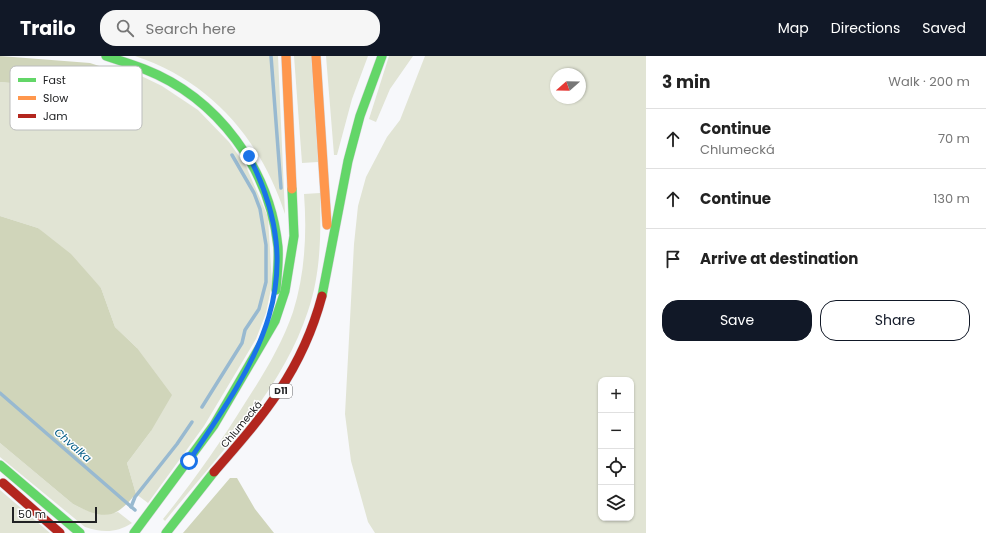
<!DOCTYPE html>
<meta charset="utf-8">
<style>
:root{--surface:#fff;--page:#f6f6f6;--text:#222;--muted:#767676;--line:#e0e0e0;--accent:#111827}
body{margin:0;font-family:Poppins,sans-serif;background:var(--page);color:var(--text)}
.controls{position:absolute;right:12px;bottom:12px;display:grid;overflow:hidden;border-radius:8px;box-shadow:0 1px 3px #0004}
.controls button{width:36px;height:36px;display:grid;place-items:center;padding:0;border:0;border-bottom:1px solid var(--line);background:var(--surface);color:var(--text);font:20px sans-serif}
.compass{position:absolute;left:550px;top:12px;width:36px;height:36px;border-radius:50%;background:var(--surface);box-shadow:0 1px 3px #0004;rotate:250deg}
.scale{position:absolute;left:12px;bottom:10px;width:85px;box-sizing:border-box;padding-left:4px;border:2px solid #212224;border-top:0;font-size:11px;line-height:14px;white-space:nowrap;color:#212224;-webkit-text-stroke:3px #fff;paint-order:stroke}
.stop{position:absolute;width:12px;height:12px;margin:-9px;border:3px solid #1a73e8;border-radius:50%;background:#fff}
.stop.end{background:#1a73e8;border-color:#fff;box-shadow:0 1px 4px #0008}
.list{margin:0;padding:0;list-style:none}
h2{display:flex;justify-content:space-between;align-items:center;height:52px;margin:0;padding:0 16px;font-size:17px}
h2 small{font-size:13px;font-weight:400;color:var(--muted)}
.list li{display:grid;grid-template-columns:26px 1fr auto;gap:12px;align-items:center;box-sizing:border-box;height:60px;padding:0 16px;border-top:1px solid var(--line)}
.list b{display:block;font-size:15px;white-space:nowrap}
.list p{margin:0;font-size:13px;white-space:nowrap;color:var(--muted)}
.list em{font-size:13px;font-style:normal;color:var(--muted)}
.actions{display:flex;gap:8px;padding:12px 16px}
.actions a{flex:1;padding:9px 0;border:1px solid var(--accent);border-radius:16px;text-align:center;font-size:14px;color:var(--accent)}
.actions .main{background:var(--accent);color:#fff}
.icon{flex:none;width:22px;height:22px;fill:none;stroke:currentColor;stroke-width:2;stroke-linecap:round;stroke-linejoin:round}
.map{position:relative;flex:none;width:646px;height:477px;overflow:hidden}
header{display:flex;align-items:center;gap:24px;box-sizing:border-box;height:56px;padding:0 20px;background:var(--accent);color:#fff}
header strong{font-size:19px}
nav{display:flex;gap:22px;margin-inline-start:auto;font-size:14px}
.search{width:280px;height:36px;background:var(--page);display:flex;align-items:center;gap:10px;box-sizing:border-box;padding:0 14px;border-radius:16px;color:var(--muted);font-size:15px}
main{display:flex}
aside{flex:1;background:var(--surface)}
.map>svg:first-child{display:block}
.green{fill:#e1e4d4;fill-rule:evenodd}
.forest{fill:#d0d5ba}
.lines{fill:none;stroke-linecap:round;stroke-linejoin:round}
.stream{stroke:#98b9d0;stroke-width:3.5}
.fast-casing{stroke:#d4d5d8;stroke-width:10}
.slow-casing{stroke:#d4d5d8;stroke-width:10}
.jam-casing{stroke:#d4d5d8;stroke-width:10}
.fast{stroke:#63d668;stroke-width:9}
.slow{stroke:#ff974d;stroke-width:9}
.jam{stroke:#b3261e;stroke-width:9}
.route{stroke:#1a73e8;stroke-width:5}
.labels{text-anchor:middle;stroke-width:3;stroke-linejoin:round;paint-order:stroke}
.shield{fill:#fff;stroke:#646466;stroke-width:1}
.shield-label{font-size:9px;font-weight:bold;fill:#212224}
.street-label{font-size:10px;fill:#212224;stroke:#fff}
.water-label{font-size:11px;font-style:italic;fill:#005b85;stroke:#fff}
.key{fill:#fff;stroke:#bcbdbd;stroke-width:1}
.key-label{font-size:11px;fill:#212224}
</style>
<header>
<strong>Trailo</strong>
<div class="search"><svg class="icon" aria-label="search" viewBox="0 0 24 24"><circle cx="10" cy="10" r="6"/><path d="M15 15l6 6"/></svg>Search here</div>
<nav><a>Map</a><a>Directions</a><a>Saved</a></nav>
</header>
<main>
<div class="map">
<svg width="646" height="477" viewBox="0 0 646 477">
<rect width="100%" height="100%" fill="#f7f8fb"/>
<!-- green -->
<g class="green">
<path d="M135,0h143l7,158c-24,-74 -74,-133 -150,-158z"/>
<polygon points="294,0 311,0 318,106 302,107"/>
<polygon points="326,0 368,0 352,43 337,99 334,99"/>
<polygon points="389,0 413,0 390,33 376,66 369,63"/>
<path d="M425,0h221v477h-271l-7,-11 -17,-61 -6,-47 9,-170 4,-38 8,-29 21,-40 13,-17zM556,18h24v24h-24zM601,324h30v138h-30z"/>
<polygon points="133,16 162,30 198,54 229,86 246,110 268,161 272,228 266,257 256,283 204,370 148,447 136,438 127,407 151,375 137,292 115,271 101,232 38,172 0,160 0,26 131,38 136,26 133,21"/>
<path d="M320,137c1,40 1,80 -12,118 -26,80 -91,145 -143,210l-2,-2c30,-37 57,-76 82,-116 19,-29 37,-59 48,-91 12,-38 14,-79 11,-118z"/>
<path d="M0,387l73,61c14,8 29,12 45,8l14,11c-16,10 -29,10 -47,4l-85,-70z"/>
<polygon points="0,434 50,477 0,477"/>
</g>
<!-- forest -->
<g class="forest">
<polygon points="0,0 90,7 133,21 137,31 135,35 131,38 0,26"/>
<path d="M0,160l38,12 33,26 30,34 14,39 22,21 35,47 -21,36 -24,32 9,31c-5,5 -11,13 -18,17 -14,9 -32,0 -45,-7l-73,-61z"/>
<polygon points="230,422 237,422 255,453 274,477 183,477"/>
</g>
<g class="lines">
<!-- stream -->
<g class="stream">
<polyline points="271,0 281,132"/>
<polyline points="0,337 135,454"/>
<polyline points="202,351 242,287 245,274 259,253 266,226 266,189 260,153 254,137 232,99"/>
<polyline points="131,451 135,441 177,388 192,366"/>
</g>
<defs>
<g id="fast">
<path d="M106,0c12,4 25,8 38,13 74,29 126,100 134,178 1,14 -1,29 -2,43"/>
<polyline points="322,240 348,105 360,60 382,0"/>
<polyline points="0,409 80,477"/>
<polyline points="134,477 214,369 275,265 285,235 294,180 292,133"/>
<polyline points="166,477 214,416"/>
</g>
<g id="slow">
<polyline points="286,0 292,133"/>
<polyline points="316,0 327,169"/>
</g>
<g id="jam">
<path d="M214,416c50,-57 88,-101 108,-176"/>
<polyline points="3,427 60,477"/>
</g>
</defs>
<!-- fast casing -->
<use href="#fast" class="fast-casing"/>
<!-- slow casing -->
<use href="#slow" class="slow-casing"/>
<!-- jam casing -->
<use href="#jam" class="jam-casing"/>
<!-- fast -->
<use href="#fast" class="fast"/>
<!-- slow -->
<use href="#slow" class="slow"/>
<!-- jam -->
<use href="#jam" class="jam"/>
</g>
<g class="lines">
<!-- route -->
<path class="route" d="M189,405c70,-103 123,-181 60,-305"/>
</g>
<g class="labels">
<!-- shield labels -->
<rect class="shield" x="270" y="328" width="22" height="14" rx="3"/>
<g class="shield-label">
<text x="281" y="338">D11</text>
</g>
<!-- street labels -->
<g class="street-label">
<text transform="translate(241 368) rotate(-50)" y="4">Chlumecká</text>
</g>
<!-- water labels -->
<g class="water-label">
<text transform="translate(73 389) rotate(41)" y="4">Chvalka</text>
</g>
</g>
<!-- legend -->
<rect x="10" y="10" width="132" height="64" rx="6" class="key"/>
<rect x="18" y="22" width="18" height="4" fill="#63d668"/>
<rect x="18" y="40" width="18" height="4" fill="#ff974d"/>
<rect x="18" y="58" width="18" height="4" fill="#b3261e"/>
<g class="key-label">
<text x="43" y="28">Fast</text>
<text x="43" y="46">Slow</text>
<text x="43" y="64">Jam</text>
</g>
</svg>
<div class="controls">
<button>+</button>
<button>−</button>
<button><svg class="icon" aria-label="locate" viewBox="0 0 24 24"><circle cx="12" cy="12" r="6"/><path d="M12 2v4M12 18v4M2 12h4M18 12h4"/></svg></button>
<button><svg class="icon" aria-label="layers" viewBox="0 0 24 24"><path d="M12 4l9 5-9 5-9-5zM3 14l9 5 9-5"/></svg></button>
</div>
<svg class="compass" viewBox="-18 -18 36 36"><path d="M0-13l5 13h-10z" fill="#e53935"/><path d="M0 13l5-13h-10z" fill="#767676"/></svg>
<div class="scale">50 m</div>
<div class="stop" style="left:189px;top:405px"></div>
<div class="stop end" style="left:249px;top:100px"></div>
</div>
<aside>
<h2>3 min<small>Walk · 200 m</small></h2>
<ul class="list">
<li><svg class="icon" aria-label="ahead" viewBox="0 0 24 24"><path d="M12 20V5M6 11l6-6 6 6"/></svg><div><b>Continue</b><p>Chlumecká</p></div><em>70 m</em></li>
<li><svg class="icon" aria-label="ahead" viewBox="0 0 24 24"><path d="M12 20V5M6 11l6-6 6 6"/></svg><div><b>Continue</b></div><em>130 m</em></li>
<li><svg class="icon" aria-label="arrive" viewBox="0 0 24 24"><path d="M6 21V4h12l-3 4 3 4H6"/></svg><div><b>Arrive at destination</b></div></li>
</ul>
<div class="actions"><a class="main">Save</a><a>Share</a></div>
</aside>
</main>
